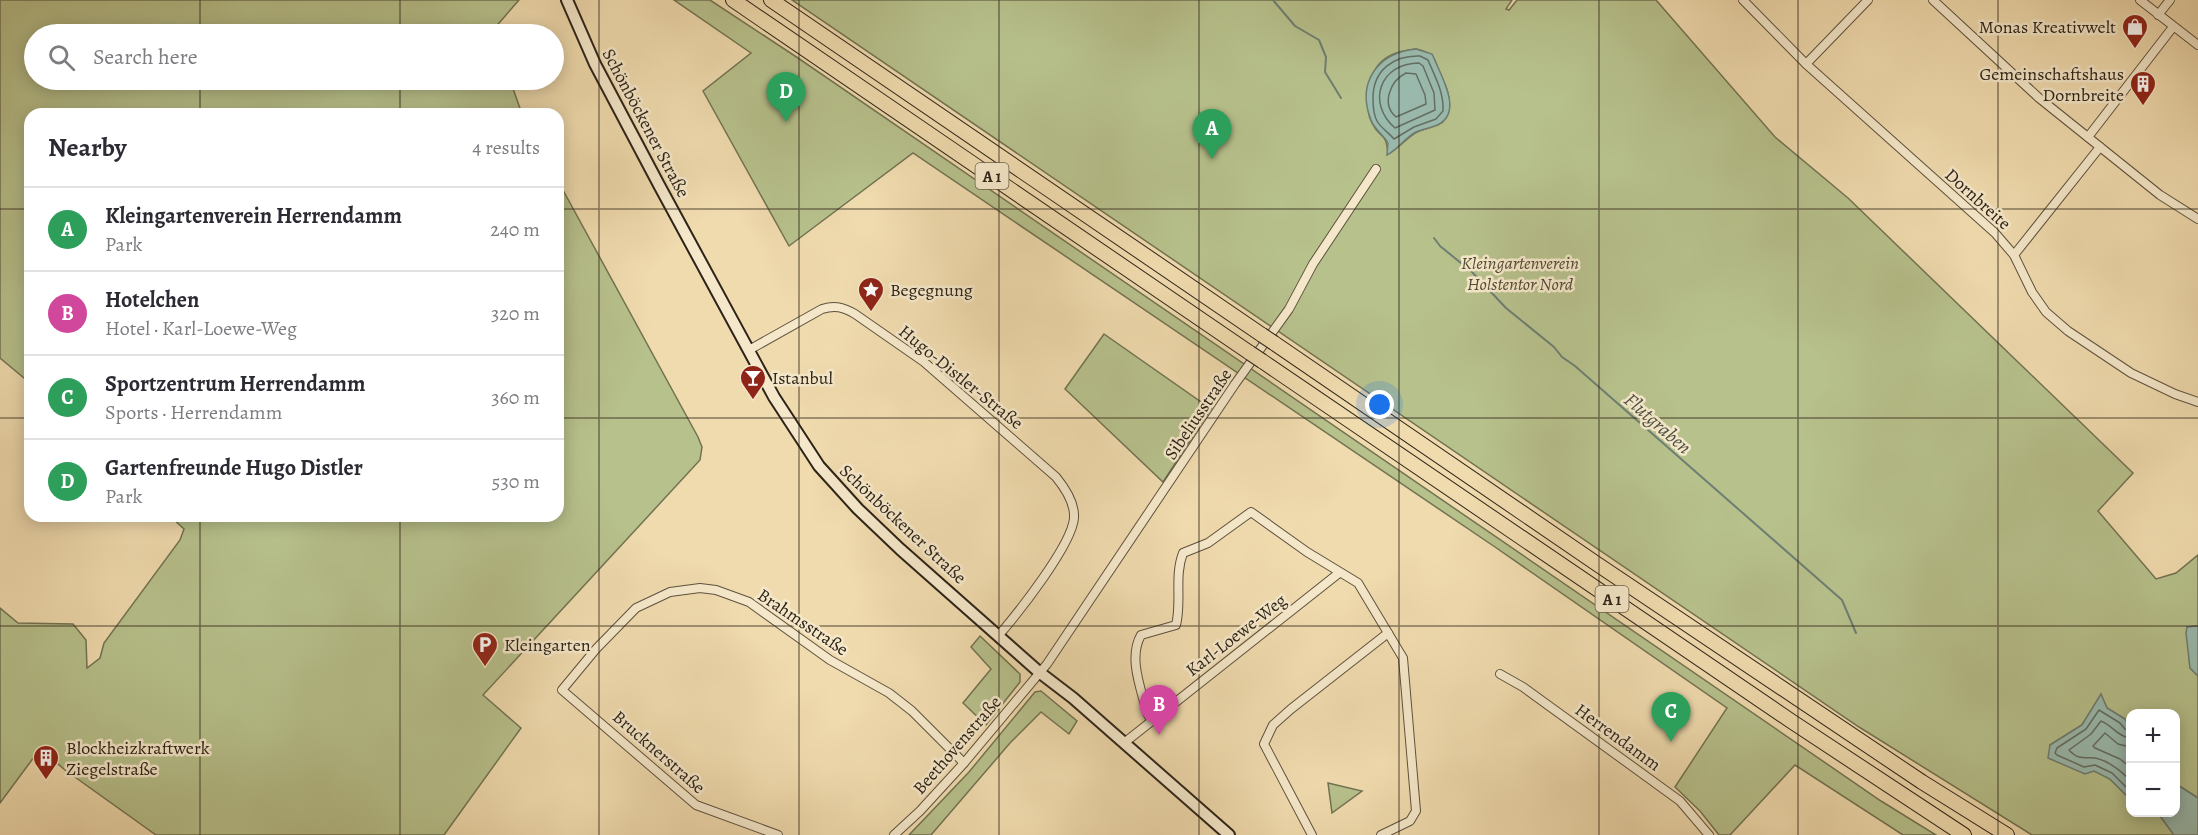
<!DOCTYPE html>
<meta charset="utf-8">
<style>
:root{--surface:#fff;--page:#f2f2f3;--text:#2b2b33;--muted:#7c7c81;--line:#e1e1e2;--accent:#8f2418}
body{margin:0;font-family:Alegreya,serif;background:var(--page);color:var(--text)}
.controls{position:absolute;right:18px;bottom:18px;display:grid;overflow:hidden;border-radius:12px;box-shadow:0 3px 15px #0003}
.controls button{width:54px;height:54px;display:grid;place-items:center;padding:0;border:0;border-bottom:2px solid var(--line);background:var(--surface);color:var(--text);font:30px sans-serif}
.you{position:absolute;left:1380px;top:405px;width:21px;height:21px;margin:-15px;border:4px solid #fff;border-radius:50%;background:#1a73e8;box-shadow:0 0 0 9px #1a73e833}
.badge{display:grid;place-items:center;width:39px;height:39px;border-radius:50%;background:var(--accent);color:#fff;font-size:20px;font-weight:700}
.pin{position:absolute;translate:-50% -50px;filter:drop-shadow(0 2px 3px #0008)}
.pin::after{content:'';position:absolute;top:32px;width:21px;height:18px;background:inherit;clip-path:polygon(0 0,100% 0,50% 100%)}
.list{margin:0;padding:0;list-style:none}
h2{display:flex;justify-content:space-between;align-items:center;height:78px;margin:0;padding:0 24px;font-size:26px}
h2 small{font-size:20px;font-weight:400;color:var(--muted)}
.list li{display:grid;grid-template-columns:39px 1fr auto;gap:18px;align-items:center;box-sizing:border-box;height:84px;padding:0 24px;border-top:2px solid var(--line)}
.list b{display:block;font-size:22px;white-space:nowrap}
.list p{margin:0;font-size:20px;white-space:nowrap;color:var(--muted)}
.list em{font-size:20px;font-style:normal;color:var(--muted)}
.icon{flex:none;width:33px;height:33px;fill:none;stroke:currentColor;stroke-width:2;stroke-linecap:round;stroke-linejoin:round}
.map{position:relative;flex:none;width:2198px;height:835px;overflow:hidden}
.search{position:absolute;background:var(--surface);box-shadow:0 3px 15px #0003;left:24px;top:24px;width:540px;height:66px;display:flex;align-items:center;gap:15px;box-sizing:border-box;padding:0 21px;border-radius:33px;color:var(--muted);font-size:22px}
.panel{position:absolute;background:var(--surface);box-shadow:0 3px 15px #0003;left:24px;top:108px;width:540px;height:414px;border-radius:18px}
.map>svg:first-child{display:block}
.green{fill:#b7c18c;stroke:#727252;stroke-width:1.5;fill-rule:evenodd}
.water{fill:#9abbaf;stroke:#6e7e73;stroke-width:1.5}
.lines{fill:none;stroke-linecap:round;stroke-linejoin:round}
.shore{stroke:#646f64;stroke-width:1.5}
.stream{stroke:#6e7e73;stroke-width:2}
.street-casing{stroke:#5e513e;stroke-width:10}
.secondary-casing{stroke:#2d2318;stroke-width:14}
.highway-casing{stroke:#2d2318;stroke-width:16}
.street{stroke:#f5e8ca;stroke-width:8}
.secondary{stroke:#f5e8ca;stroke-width:10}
.highway{stroke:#f0dbae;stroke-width:14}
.highway-bridge-casing{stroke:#2d2318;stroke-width:16;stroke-linecap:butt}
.highway-bridge{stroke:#f0dbae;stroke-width:14}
.grid{fill:none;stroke:#2d2318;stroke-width:1.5;stroke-opacity:0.55}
.labels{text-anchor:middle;stroke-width:5;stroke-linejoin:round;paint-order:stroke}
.shield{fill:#f5e8ca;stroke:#695e4d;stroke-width:1.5}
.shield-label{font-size:16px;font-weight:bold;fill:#2d2318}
.poi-label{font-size:18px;fill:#2d2318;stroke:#f5e8ca;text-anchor:start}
.street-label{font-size:18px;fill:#2d2318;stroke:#f5e8ca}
.park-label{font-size:18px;font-style:italic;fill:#504a35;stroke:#f5e8ca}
.water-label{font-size:20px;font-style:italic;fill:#4e5145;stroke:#f5e8ca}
</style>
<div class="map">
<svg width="2198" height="835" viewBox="0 0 2198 835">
<rect width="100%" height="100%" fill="#f0dbae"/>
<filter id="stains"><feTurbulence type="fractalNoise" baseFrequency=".00333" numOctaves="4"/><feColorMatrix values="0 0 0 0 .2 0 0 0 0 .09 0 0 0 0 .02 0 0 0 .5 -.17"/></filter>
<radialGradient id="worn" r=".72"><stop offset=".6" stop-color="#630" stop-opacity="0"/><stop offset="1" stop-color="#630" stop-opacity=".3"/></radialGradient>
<!-- green -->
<g class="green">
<polygon points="0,0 519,0 493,30 494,34 34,34 34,80 510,80 522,114 30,114 30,383 0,358"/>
<polygon points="674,0 710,0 798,58 1881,801 1936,835 1903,835 1795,765 1730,835 1719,835 1700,811 1675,787 1727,708 1495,547 913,153 789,246 703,91 751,53"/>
<path d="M792,0h720l-6,9 3,1 8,-10h139l119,137 73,61 285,275 -35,38 58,68 20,-6 22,-18v71l-11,1 3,41 8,8v122l-22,-14v-70h-46v14l-5,-9 -18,-11 -6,-13 -19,30 -32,20 60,34 20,20v13l28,1 16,22h-142l-173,-108zM1416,49c6,1 12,3 17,8 3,3 3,8 5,12 7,13 17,35 8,49 -6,10 -20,9 -29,14 -11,6 -20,18 -29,22 -2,-24 -8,-14 -16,-31 -5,-9 -4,-18 -4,-28 3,-31 17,-43 48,-46z"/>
<polygon points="558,181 698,437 702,447 700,460 483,695 521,728 444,835 156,835 65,770 40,749 0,803 0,608 18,623 73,624 86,640 87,668 100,658 104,643 180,540 184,529 170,516 558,516"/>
<polygon points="1104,334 1211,409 1163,482 1065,389"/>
<polygon points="980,636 1020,674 1020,682 986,725 963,703 991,669 971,647"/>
<polygon points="1041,691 1077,721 1069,734 1041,712 1010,743 931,835 909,835 969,772 1035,692"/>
<polygon points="1328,783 1362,791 1332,813"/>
</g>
<!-- water -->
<g class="water">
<path d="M1416,49l16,5 2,4c6,16 27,50 8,64 -7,6 -18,6 -26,10 -11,6 -18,17 -29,23l1,-12c-5,-9 -14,-14 -17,-23 -15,-38 7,-67 45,-71z"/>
<polygon points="2198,626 2198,676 2190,668 2186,633 2187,627"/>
<polygon points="2101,694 2107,708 2125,719 2130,728 2130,799 2110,779 2094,771 2085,774 2048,758 2050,745 2082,725"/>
<polygon points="2176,784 2198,798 2198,835 2174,835 2158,813 2176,812"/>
</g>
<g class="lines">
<!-- shore -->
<g class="shore">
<path d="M1420,56l8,4c7,17 16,32 15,51l-7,8 -22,8 -20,12c-5,-6 -13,-11 -17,-18 -4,-7 -4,-16 -4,-23 0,-28 21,-43 47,-42z"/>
<path d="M1419,63l4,3 11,27 1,17 -40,18c-29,-25 -15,-65 24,-65z"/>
<path d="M1406,73l10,1 9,21 1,9 -30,13c-15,-13 -6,-36 10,-44z"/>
<polyline points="2130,730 2125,729 2120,723 2099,710 2086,729 2057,748 2055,753 2057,755 2084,767 2095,765 2112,773 2130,791"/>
<path d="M2130,738c-12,-1 -18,-13 -29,-17l-10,13 -22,16c12,13 19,5 30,9 13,4 22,12 31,21"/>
<polyline points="2130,747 2118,744 2105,733 2093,746 2095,748 2120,759 2130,767"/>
</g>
<!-- stream -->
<g class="stream">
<polyline points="1273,0 1295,26 1319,40 1326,57 1325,72 1341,98"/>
<polyline points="1434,238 1440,246 1472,272 1506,308 1554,347 1562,357 1575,366 1842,600 1856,633"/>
</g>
<defs>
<g id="street">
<polyline points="1743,0 1806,64 1995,233 2014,255 2032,292 2046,312 2068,331 2131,373 2175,394 2198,402"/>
<polyline points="1933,0 2039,98 2160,195 2198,219"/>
<polyline points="2140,0 2198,45"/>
<polyline points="2158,15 2170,0"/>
<polyline points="1806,64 1868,0"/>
<polyline points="2088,137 2173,27"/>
<polyline points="2014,255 2100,147"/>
<path d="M749,350l73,-41c13,-4 21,-2 33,5l69,48 132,115c9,11 19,26 18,41 -2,27 -56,95 -75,117"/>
<polyline points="1500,674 1523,687 1680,801 1709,835"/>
<path d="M1151,720l-4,-7c-6,-25 -19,-55 -6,-78l35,-10c6,-23 -2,-49 7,-72l25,-10 43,-31 56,40 51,31 45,75 13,153 -6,10 -29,14"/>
<polyline points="1124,743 1339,573"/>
<polyline points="778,835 696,805 562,690 596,649 636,608 670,592 700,588 716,590 749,602 830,660 889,693 912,711 964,763"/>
<polyline points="894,835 920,811 964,763 1047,664 1235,384 1289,309 1313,264 1376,169"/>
<polyline points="1312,835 1264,744 1273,725 1291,709 1388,633"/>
</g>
<polyline id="secondary" points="567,0 595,64 659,185 774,397 819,466 858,509 900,549 1039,672 1073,698 1229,835"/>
<g id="highway">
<polyline points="733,0 1250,353"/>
<polyline points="771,0 1262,335"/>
<polyline points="1274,343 1597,564 1922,782 2007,835"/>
<polyline points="1262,361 1791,721 1964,835"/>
</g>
</defs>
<!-- street casing -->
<use href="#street" class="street-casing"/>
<!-- secondary casing -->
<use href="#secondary" class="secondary-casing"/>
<!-- highway casing -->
<use href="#highway" class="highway-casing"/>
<!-- street -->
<use href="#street" class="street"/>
<!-- secondary -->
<use href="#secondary" class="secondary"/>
<!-- highway -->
<use href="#highway" class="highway"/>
<defs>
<g id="highway-bridge">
<polyline points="1262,335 1274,343"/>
<polyline points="1250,353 1262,361"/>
</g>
</defs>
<!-- highway-bridge casing -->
<use href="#highway-bridge" class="highway-bridge-casing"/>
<!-- highway-bridge -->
<use href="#highway-bridge" class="highway-bridge"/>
</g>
<!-- grid -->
<path class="grid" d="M200,0v34M400,0v34M599,0v835M799,0v835M999,0v835M1199,0v835M1399,0v835M1599,0v835M1798,0v835M1998,0v835M200,80v34M400,80v34M0,209h30M558,209h1640M0,418h30M558,418h1640M200,516v319M400,516v319M0,626h2198"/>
<!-- icons -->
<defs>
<symbol id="shop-pin" viewBox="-11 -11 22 30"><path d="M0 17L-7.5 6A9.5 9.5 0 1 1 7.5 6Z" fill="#8f2418" stroke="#f5e8ca"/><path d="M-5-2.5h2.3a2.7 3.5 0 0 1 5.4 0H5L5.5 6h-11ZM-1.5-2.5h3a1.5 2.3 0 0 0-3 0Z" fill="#fff"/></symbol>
<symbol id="building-pin" viewBox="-11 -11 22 30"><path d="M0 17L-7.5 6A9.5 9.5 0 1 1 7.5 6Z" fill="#8f2418" stroke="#f5e8ca"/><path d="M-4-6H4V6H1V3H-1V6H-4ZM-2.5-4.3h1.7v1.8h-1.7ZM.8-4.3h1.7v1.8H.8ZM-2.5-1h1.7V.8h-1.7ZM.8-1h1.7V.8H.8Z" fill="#fff"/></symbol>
<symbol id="sight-pin" viewBox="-11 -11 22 30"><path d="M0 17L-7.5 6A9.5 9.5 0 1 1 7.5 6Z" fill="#8f2418" stroke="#f5e8ca"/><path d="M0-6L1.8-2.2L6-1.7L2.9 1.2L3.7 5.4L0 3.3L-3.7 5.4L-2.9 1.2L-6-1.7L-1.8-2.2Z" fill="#fff"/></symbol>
<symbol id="bar-pin" viewBox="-11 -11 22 30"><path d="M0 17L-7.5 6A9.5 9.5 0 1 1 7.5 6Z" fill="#8f2418" stroke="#f5e8ca"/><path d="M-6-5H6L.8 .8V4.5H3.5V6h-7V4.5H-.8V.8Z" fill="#fff"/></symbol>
<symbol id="parking-pin" viewBox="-11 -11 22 30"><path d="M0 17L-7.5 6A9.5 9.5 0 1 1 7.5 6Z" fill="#8f2418" stroke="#f5e8ca"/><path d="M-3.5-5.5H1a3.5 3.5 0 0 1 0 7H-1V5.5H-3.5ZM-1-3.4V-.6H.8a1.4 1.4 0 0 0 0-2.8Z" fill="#fff"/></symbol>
</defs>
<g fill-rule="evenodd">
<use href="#shop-pin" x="2120" y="12" width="30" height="40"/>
<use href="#building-pin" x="2128" y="69" width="30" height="40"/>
<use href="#sight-pin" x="856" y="275" width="30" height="40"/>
<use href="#bar-pin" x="738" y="363" width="30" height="40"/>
<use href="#parking-pin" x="470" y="630" width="30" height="40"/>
<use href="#building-pin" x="31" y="743" width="30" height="40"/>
</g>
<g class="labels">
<!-- shield labels -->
<g class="shield">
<rect x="975.5" y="163" width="33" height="26" rx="4.5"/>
<rect x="1595.5" y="586" width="33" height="26" rx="4.5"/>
</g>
<g class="shield-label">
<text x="992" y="182">A 1</text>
<text x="1612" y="605">A 1</text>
</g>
<!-- poi labels -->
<g class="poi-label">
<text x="2116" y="33" text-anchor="end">Monas Kreativwelt</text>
<text x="2124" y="80" text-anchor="end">Gemeinschaftshaus<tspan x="2124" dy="21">Dornbreite</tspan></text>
<text x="890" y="296">Begegnung</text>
<text x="772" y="384">Istanbul</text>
<text x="504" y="651">Kleingarten</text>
<text x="66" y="754">Blockheizkraftwerk<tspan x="66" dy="21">Ziegelstraße</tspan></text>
</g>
<!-- street labels -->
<g class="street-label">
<text transform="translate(646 123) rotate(62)" y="6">Schönböckener Straße</text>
<text transform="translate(1978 199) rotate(42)" y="6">Dornbreite</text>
<text transform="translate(961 377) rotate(39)" y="6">Hugo-Distler-Straße</text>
<text transform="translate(1198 414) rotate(-56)" y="6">Sibeliusstraße</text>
<text transform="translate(903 524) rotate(43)" y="6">Schönböckener Straße</text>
<text transform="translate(803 622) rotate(34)" y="6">Brahmsstraße</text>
<text transform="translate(1236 635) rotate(-38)" y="6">Karl-Loewe-Weg</text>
<text transform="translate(1618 737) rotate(36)" y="6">Herrendamm</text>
<text transform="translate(957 745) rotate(-49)" y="6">Beethovenstraße</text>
<text transform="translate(659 752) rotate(41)" y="6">Brucknerstraße</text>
</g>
<!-- park labels -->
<g class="park-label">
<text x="1520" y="269">Kleingartenverein<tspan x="1520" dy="21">Holstentor Nord</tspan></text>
</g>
<!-- water labels -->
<g class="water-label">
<text transform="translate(1658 423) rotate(41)" y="7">Flutgraben</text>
</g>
</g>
<rect width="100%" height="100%" filter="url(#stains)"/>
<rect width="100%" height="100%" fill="url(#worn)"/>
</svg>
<div class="controls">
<button>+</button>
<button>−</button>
</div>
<div class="you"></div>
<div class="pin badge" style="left:1212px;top:159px;background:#2e9e5b">A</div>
<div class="pin badge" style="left:1159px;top:735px;background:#d1479c">B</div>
<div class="pin badge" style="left:1671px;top:742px;background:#2e9e5b">C</div>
<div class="pin badge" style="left:786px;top:122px;background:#2e9e5b">D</div>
<div class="search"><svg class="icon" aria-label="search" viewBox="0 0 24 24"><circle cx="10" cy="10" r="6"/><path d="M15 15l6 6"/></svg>Search here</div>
<section class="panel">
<h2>Nearby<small>4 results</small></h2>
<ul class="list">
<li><span class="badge" style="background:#2e9e5b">A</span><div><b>Kleingartenverein Herrendamm</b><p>Park</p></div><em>240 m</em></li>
<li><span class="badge" style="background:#d1479c">B</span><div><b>Hotelchen</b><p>Hotel · Karl-Loewe-Weg</p></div><em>320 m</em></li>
<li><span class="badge" style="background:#2e9e5b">C</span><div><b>Sportzentrum Herrendamm</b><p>Sports · Herrendamm</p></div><em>360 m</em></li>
<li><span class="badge" style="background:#2e9e5b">D</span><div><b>Gartenfreunde Hugo Distler</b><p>Park</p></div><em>530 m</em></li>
</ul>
</section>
</div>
